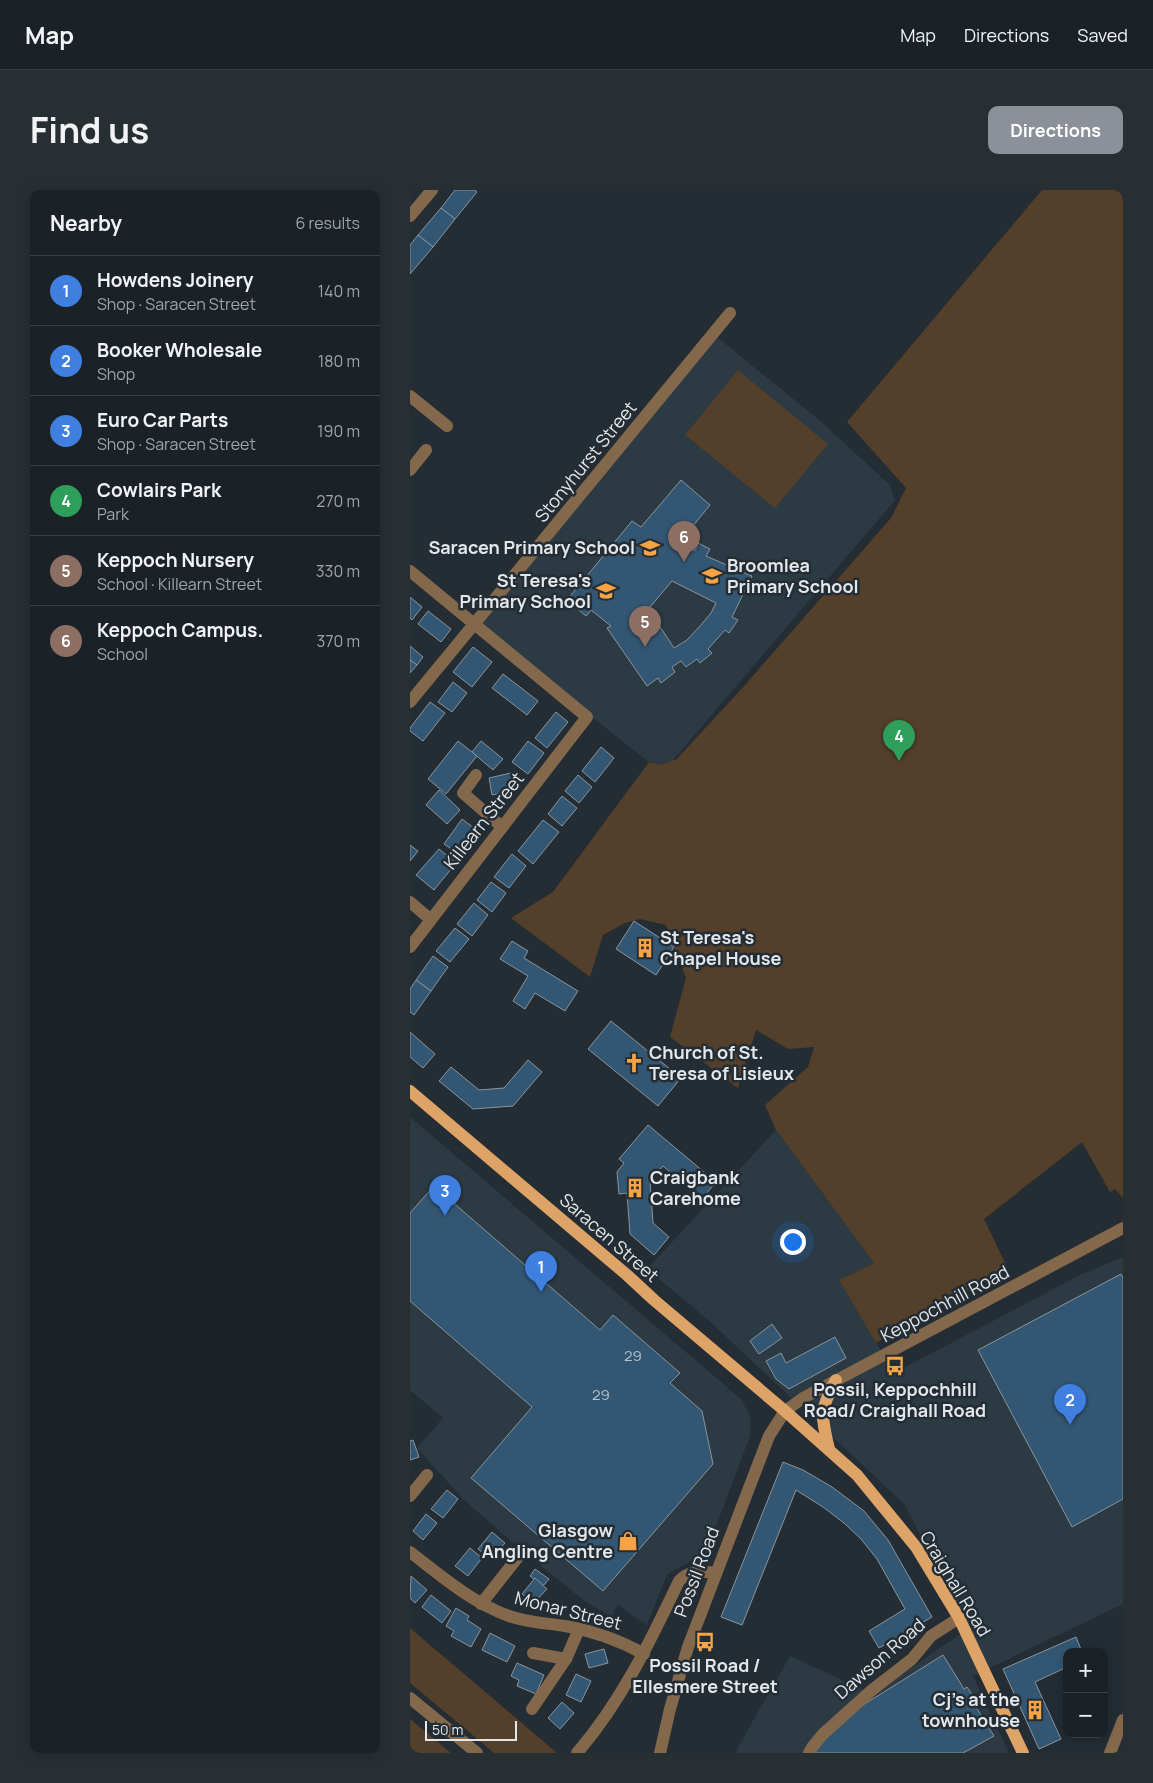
<!DOCTYPE html>
<meta charset="utf-8">
<style>
:root{--surface:#1b2227;--page:#282f33;--text:#f1f3f6;--muted:#a0a4a7;--line:#393f44;--accent:#8c9099}
body{margin:0;font-family:Manrope,sans-serif;background:var(--page);color:var(--text)}
.controls{position:absolute;right:15px;bottom:15px;display:grid;overflow:hidden;border-radius:10px;box-shadow:0 2px 12px #0003}
.controls button{width:45px;height:45px;display:grid;place-items:center;padding:0;border:0;border-bottom:1px solid var(--line);background:var(--surface);color:var(--text);font:25px sans-serif}
.scale{position:absolute;left:15px;bottom:12px;width:92px;box-sizing:border-box;padding-left:5px;border:2px solid #e1e7eb;border-top:0;font-size:14px;line-height:18px;white-space:nowrap;color:#e1e7eb;-webkit-text-stroke:4px #242d34;paint-order:stroke}
.you{position:absolute;left:382px;top:1051px;width:18px;height:18px;margin:-12px;border:4px solid #fff;border-radius:50%;background:#1a73e8;box-shadow:0 0 0 8px #1a73e833}
.badge{display:grid;place-items:center;width:32px;height:32px;border-radius:50%;background:var(--accent);color:#fff;font-size:16px;font-weight:700}
.pin{position:absolute;translate:-50% -41px;filter:drop-shadow(0 1px 2px #0008)}
.pin::after{content:'';position:absolute;top:26px;width:18px;height:15px;background:inherit;clip-path:polygon(0 0,100% 0,50% 100%)}
.list{margin:0;padding:0;list-style:none}
h2{display:flex;justify-content:space-between;align-items:center;height:65px;margin:0;padding:0 20px;font-size:21px}
h2 small{font-size:16px;font-weight:400;color:var(--muted)}
.list li{display:grid;grid-template-columns:32px 1fr auto;gap:15px;align-items:center;box-sizing:border-box;height:70px;padding:0 20px;border-top:1px solid var(--line)}
.list b{display:block;font-size:19px;white-space:nowrap}
.list p{margin:0;font-size:16px;white-space:nowrap;color:var(--muted)}
.list em{font-size:16px;font-style:normal;color:var(--muted)}
.map{position:relative;flex:none;width:713px;height:1563px;overflow:hidden;border-radius:10px}
header{display:flex;align-items:center;gap:30px;box-sizing:border-box;height:70px;padding:0 25px;background:var(--surface);border-bottom:1px solid var(--line)}
header strong{font-size:24px}
nav{display:flex;gap:28px;margin-inline-start:auto;font-size:18px}
.intro{display:flex;align-items:center;justify-content:space-between;box-sizing:border-box;height:120px;padding:0 30px}
h1{margin:0;font-size:35px}
.button{padding:12px 22px;border-radius:10px;background:var(--accent);color:#fff;font-size:18px;font-weight:700}
main{display:flex;gap:30px;padding:0 30px}
aside{flex:1;background:var(--surface);border-radius:10px;box-shadow:0 2px 12px #0003}
.map>svg:first-child{display:block}
.built{fill:#2c3a44}
.green{fill:#543f2a}
.building{fill:#335773;stroke:#8a949c;fill-rule:evenodd}
.lines{fill:none;stroke-linecap:round;stroke-linejoin:round}
.minor{stroke:#84684b;stroke-width:12}
.major{stroke:#dea366;stroke-width:12}
.labels{text-anchor:middle;stroke-width:5;stroke-linejoin:round;paint-order:stroke}
.number-label{font-size:15px;fill:#b6c3cd}
.street-label{font-size:18px;fill:#e1e7eb;stroke:#242d34}
.poi-label{font-size:18px;font-weight:bold;fill:#e1e7eb;stroke:#242d34;text-anchor:end}
</style>
<header>
<strong>Map</strong>
<nav><a>Map</a><a>Directions</a><a>Saved</a></nav>
</header>
<div class="intro"><h1>Find us</h1><a class="button">Directions</a></div>
<main>
<aside>
<h2>Nearby<small>6 results</small></h2>
<ul class="list">
<li><span class="badge" style="background:#3f7fe0">1</span><div><b>Howdens Joinery</b><p>Shop · Saracen Street</p></div><em>140 m</em></li>
<li><span class="badge" style="background:#3f7fe0">2</span><div><b>Booker Wholesale</b><p>Shop</p></div><em>180 m</em></li>
<li><span class="badge" style="background:#3f7fe0">3</span><div><b>Euro Car Parts</b><p>Shop · Saracen Street</p></div><em>190 m</em></li>
<li><span class="badge" style="background:#2e9e5b">4</span><div><b>Cowlairs Park</b><p>Park</p></div><em>270 m</em></li>
<li><span class="badge" style="background:#8d6e63">5</span><div><b>Keppoch Nursery</b><p>School · Killearn Street</p></div><em>330 m</em></li>
<li><span class="badge" style="background:#8d6e63">6</span><div><b>Keppoch Campus.</b><p>School</p></div><em>370 m</em></li>
</ul>
</aside>
<div class="map">
<svg width="713" height="1563" viewBox="0 0 713 1563">
<rect width="100%" height="100%" fill="#242d34"/>
<!-- built -->
<g class="built">
<polygon points="303,144 407,228 480,295 485,310 264,569 251,575 239,572 64,435"/>
<polygon points="0,927 331,1209 340,1226 340,1246 296,1363 257,1384 237,1435 208,1415 202,1427 173,1410 108,1357 53,1309 7,1258 33,1228 0,1200"/>
<polygon points="366,940 464,1073 429,1090 484,1183 670,1085 713,1067 713,1414 563,1486 599,1563 326,1563 327,1559 380,1466 463,1504 559,1438 494,1314 296,1128 237,1079"/>
</g>
<!-- green -->
<g class="green">
<polygon points="632,0 713,0 713,1008 705,999 700,1002 672,952 574,1029 598,1079 466,1153 429,1090 464,1073 366,940 355,915 398,877 404,857 378,859 346,840 328,898 260,847 276,788 256,735 230,729 215,733 193,745 180,787 101,728 143,702 239,572 251,575 264,569 265,571 335,495 481,328 496,298 437,232"/>
<polygon points="328,180 418,254 365,318 275,245"/>
<polygon points="0,1438 147,1563 84,1563 0,1493"/>
<polygon points="0,1529 41,1563 0,1563"/>
</g>
<!-- building -->
<g class="building">
<polygon points="45,0 65,0 67,2 45,29 31,18"/>
<polygon points="31,18 45,29 23,57 8,45"/>
<polygon points="8,45 23,57 0,84 0,55"/>
<path d="M271,290l29,25 -31,38 16,8 3,-8 12,6 -4,7 23,10 2,-7 12,5 -3,7 12,5 -20,41 6,3 -9,13 -4,-3 -17,19 4,4 -12,10 -3,-4 -11,8 -5,-6 -9,6 3,5 -14,11 -3,-5 -11,8 -40,-58 4,-2 -20,-16 -5,6 -19,-16 65,-79 9,6zM262,391l44,22 -5,10 -11,13 -13,14 -13,8 -21,-32 -4,2 -4,-5z"/>
<polygon points="0,407 12,417 2,430 0,428"/>
<polygon points="18,421 41,439 31,452 8,434"/>
<polygon points="0,456 13,467 7,475 0,470"/>
<polygon points="63,457 82,472 62,497 43,482"/>
<polygon points="0,470 7,475 0,483"/>
<polygon points="93,484 128,511 117,525 82,498"/>
<polygon points="43,492 57,503 42,522 28,512"/>
<polygon points="20,512 35,523 13,551 0,541 0,538"/>
<polygon points="146,522 158,532 137,558 125,548"/>
<polygon points="48,551 67,566 36,604 18,589"/>
<polygon points="71,551 93,569 83,580 62,562"/>
<polygon points="118,551 134,563 118,584 102,572"/>
<polygon points="191,557 204,568 185,592 172,581"/>
<polygon points="105,582 108,599 82,605 79,588"/>
<polygon points="168,585 182,597 169,613 155,601"/>
<polygon points="29,600 50,620 37,634 16,615"/>
<polygon points="152,606 167,618 152,636 138,624"/>
<polygon points="52,629 68,641 50,665 34,654"/>
<polygon points="133,630 149,642 123,674 108,661"/>
<polygon points="0,655 8,661 0,671"/>
<polygon points="29,659 46,673 24,700 6,685"/>
<polygon points="102,664 116,676 99,698 84,687"/>
<polygon points="81,692 96,703 82,722 67,710"/>
<polygon points="64,713 78,725 62,746 47,734"/>
<polygon points="224,731 264,757 246,785 206,759"/>
<polygon points="45,738 59,749 40,772 26,761"/>
<polygon points="102,751 118,761 114,768 168,801 155,821 125,803 115,819 103,811 118,786 90,769"/>
<polygon points="23,766 38,777 21,801 6,790"/>
<polygon points="6,790 21,801 4,825 0,822 0,799"/>
<polygon points="201,831 271,888 248,916 178,859"/>
<polygon points="0,842 25,864 13,878 0,867"/>
<polygon points="118,870 132,882 103,916 63,919 29,891 41,877 69,900 94,898"/>
<polygon points="238,935 306,992 292,1009 253,976 240,991 243,1033 259,1047 244,1065 220,1044 217,1003 209,1004 207,982 214,973 209,969"/>
<polygon points="24,996 190,1140 203,1125 270,1183 260,1193 292,1221 303,1274 193,1401 61,1288 122,1217 0,1111 0,1023"/>
<polygon points="711,1084 713,1088 713,1309 662,1337 568,1160"/>
<polygon points="362,1134 372,1148 349,1164 340,1151"/>
<polygon points="425,1147 436,1168 379,1199 366,1189 356,1171 371,1163 376,1173"/>
<polygon points="3,1250 9,1267 0,1270 0,1251"/>
<polygon points="373,1272 393,1280 422,1297 454,1321 478,1350 522,1427 469,1458 459,1441 495,1419 467,1369 451,1349 434,1333 413,1317 386,1300 332,1435 311,1427"/>
<polygon points="37,1300 48,1309 33,1328 21,1319"/>
<polygon points="16,1324 27,1333 13,1350 3,1341"/>
<polygon points="82,1342 95,1353 81,1369 68,1359"/>
<polygon points="60,1358 72,1368 58,1386 45,1376"/>
<polygon points="125,1379 139,1389 133,1396 120,1386"/>
<polygon points="1,1386 17,1400 5,1413 0,1408"/>
<polygon points="125,1388 137,1399 123,1414 112,1404"/>
<polygon points="21,1405 41,1421 32,1433 12,1417"/>
<polygon points="46,1418 59,1426 57,1430 71,1439 61,1457 41,1446 44,1441 36,1436"/>
<polygon points="80,1443 105,1456 97,1472 72,1460"/>
<polygon points="666,1447 672,1462 657,1462 657,1477 625,1492 651,1549 629,1559 593,1479"/>
<polygon points="194,1459 198,1473 179,1478 175,1464"/>
<polygon points="533,1465 554,1499 557,1497 569,1515 566,1517 584,1546 553,1563 404,1563 408,1556 445,1520"/>
<polygon points="107,1473 134,1485 126,1504 107,1496 109,1490 101,1486"/>
<polygon points="166,1484 181,1491 171,1512 156,1505"/>
<polygon points="152,1512 164,1523 150,1539 138,1528"/>
</g>
<g class="lines">
<!-- minor -->
<g class="minor">
<polyline points="0,26 22,0"/>
<polyline points="0,206 37,236"/>
<polyline points="0,280 16,260"/>
<polyline points="0,381 177,527 0,757"/>
<polyline points="0,512 320,123"/>
<polyline points="66,585 53,603 92,637"/>
<polyline points="0,712 20,729"/>
<polyline points="0,1306 17,1285"/>
<path d="M0,1362c31,24 61,50 99,64 19,7 37,7 56,10 29,5 54,14 79,28"/>
<polyline points="71,1414 108,1367"/>
<polyline points="123,1463 156,1469"/>
<polyline points="0,1508 67,1563"/>
<polyline points="122,1519 156,1469 169,1439"/>
<path d="M167,1563c44,-51 73,-111 102,-172 10,-11 22,-10 37,-8"/>
<polyline points="250,1563 260,1519 278,1457 359,1246 375,1221 393,1208 713,1038"/>
<polyline points="399,1563 403,1556 413,1544 462,1500 502,1469 521,1446 549,1428"/>
<polyline points="700,1563 713,1530"/>
</g>
<!-- major -->
<g class="major">
<polyline points="0,901 217,1085 244,1110 375,1221 447,1285 506,1357 549,1428 613,1563"/>
<path d="M419,1259c-8,-34 -10,-38 7,-69"/>
</g>
</g>
<!-- icons -->
<defs>
<symbol id="school-bare" viewBox="-9 -9 18 18"><path d="M0-5L7-2L0 1L-7-2ZM-4 1L0 2.5L4 1V4Q0 6-4 4Z" fill="#f5a345" stroke="#242d34" stroke-width="2.5" paint-order="stroke"/></symbol>
<symbol id="building-bare" viewBox="-9 -9 18 18"><path d="M-4-6H4V6H1V3H-1V6H-4ZM-2.5-4.3h1.7v1.8h-1.7ZM.8-4.3h1.7v1.8H.8ZM-2.5-1h1.7V.8h-1.7ZM.8-1h1.7V.8H.8Z" fill="#f5a345" stroke="#242d34" stroke-width="2.5" paint-order="stroke"/></symbol>
<symbol id="church-bare" viewBox="-9 -9 18 18"><path d="M-1.2-6h2.4v3.5h3.3v2.4h-3.3V6h-2.4V-.1h-3.3v-2.4h3.3Z" fill="#f5a345" stroke="#242d34" stroke-width="2.5" paint-order="stroke"/></symbol>
<symbol id="bus-bare" viewBox="-9 -9 18 18"><path d="M-5-6H5V4H4V6H2V4H-2V6H-4V4H-5ZM-3.5-4V0h7V-4ZM-3.5 1.2v1.5H-2V1.2ZM2 1.2v1.5H3.5V1.2Z" fill="#f5a345" stroke="#242d34" stroke-width="2.5" paint-order="stroke"/></symbol>
<symbol id="shop-bare" viewBox="-9 -9 18 18"><path d="M-5-2.5h2.3a2.7 3.5 0 0 1 5.4 0H5L5.5 6h-11ZM-1.5-2.5h3a1.5 2.3 0 0 0-3 0Z" fill="#f5a345" stroke="#242d34" stroke-width="2.5" paint-order="stroke"/></symbol>
</defs>
<g fill-rule="evenodd">
<use href="#school-bare" x="226" y="344" width="28" height="28"/>
<use href="#school-bare" x="288" y="372" width="28" height="28"/>
<use href="#school-bare" x="182" y="387" width="28" height="28"/>
<use href="#building-bare" x="221" y="744" width="28" height="28"/>
<use href="#church-bare" x="210" y="859" width="28" height="28"/>
<use href="#building-bare" x="211" y="984" width="28" height="28"/>
<use href="#bus-bare" x="471" y="1162" width="28" height="28"/>
<use href="#shop-bare" x="204" y="1337" width="28" height="28"/>
<use href="#bus-bare" x="281" y="1438" width="28" height="28"/>
<use href="#building-bare" x="611" y="1506" width="28" height="28"/>
</g>
<g class="labels">
<!-- number labels -->
<g class="number-label">
<text x="223" y="1171">29</text>
<text x="191" y="1210">29</text>
</g>
<!-- street labels -->
<g class="street-label">
<text transform="translate(176 272) rotate(-51)" y="6">Stonyhurst Street</text>
<text transform="translate(74 631) rotate(-52)" y="6">Killearn Street</text>
<text transform="translate(199 1048) rotate(41)" y="6">Saracen Street</text>
<text transform="translate(535 1114) rotate(-28)" y="6">Keppochhill Road</text>
<text transform="translate(287 1382) rotate(-69)" y="6">Possil Road</text>
<text transform="translate(545 1394) rotate(59)" y="6">Craighall Road</text>
<text transform="translate(158 1421) rotate(14)" y="6">Monar Street</text>
<text transform="translate(470 1469) rotate(-41)" y="6">Dawson Road</text>
</g>
<!-- poi labels -->
<g class="poi-label">
<text x="225" y="364">Saracen Primary School</text>
<text x="317" y="382" text-anchor="start">Broomlea<tspan x="317" dy="21">Primary School</tspan></text>
<text x="181" y="397">St Teresa's<tspan x="181" dy="21">Primary School</tspan></text>
<text x="250" y="754" text-anchor="start">St Teresa's<tspan x="250" dy="21">Chapel House</tspan></text>
<text x="239" y="869" text-anchor="start">Church of St.<tspan x="239" dy="21">Teresa of Lisieux</tspan></text>
<text x="240" y="994" text-anchor="start">Craigbank<tspan x="240" dy="21">Carehome</tspan></text>
<text x="485" y="1206" text-anchor="middle">Possil, Keppochhill<tspan x="485" dy="21">Road/ Craighall Road</tspan></text>
<text x="203" y="1347">Glasgow<tspan x="203" dy="21">Angling Centre</tspan></text>
<text x="295" y="1482" text-anchor="middle">Possil Road /<tspan x="295" dy="21">Ellesmere Street</tspan></text>
<text x="610" y="1516">Cj's at the<tspan x="610" dy="21">townhouse</tspan></text>
</g>
</g>
</svg>
<div class="controls">
<button>+</button>
<button>−</button>
</div>
<div class="scale">50 m</div>
<div class="you"></div>
<div class="pin badge" style="left:131px;top:1102px;background:#3f7fe0">1</div>
<div class="pin badge" style="left:660px;top:1235px;background:#3f7fe0">2</div>
<div class="pin badge" style="left:35px;top:1026px;background:#3f7fe0">3</div>
<div class="pin badge" style="left:489px;top:571px;background:#2e9e5b">4</div>
<div class="pin badge" style="left:235px;top:457px;background:#8d6e63">5</div>
<div class="pin badge" style="left:274px;top:372px;background:#8d6e63">6</div>
</div>
</main>
